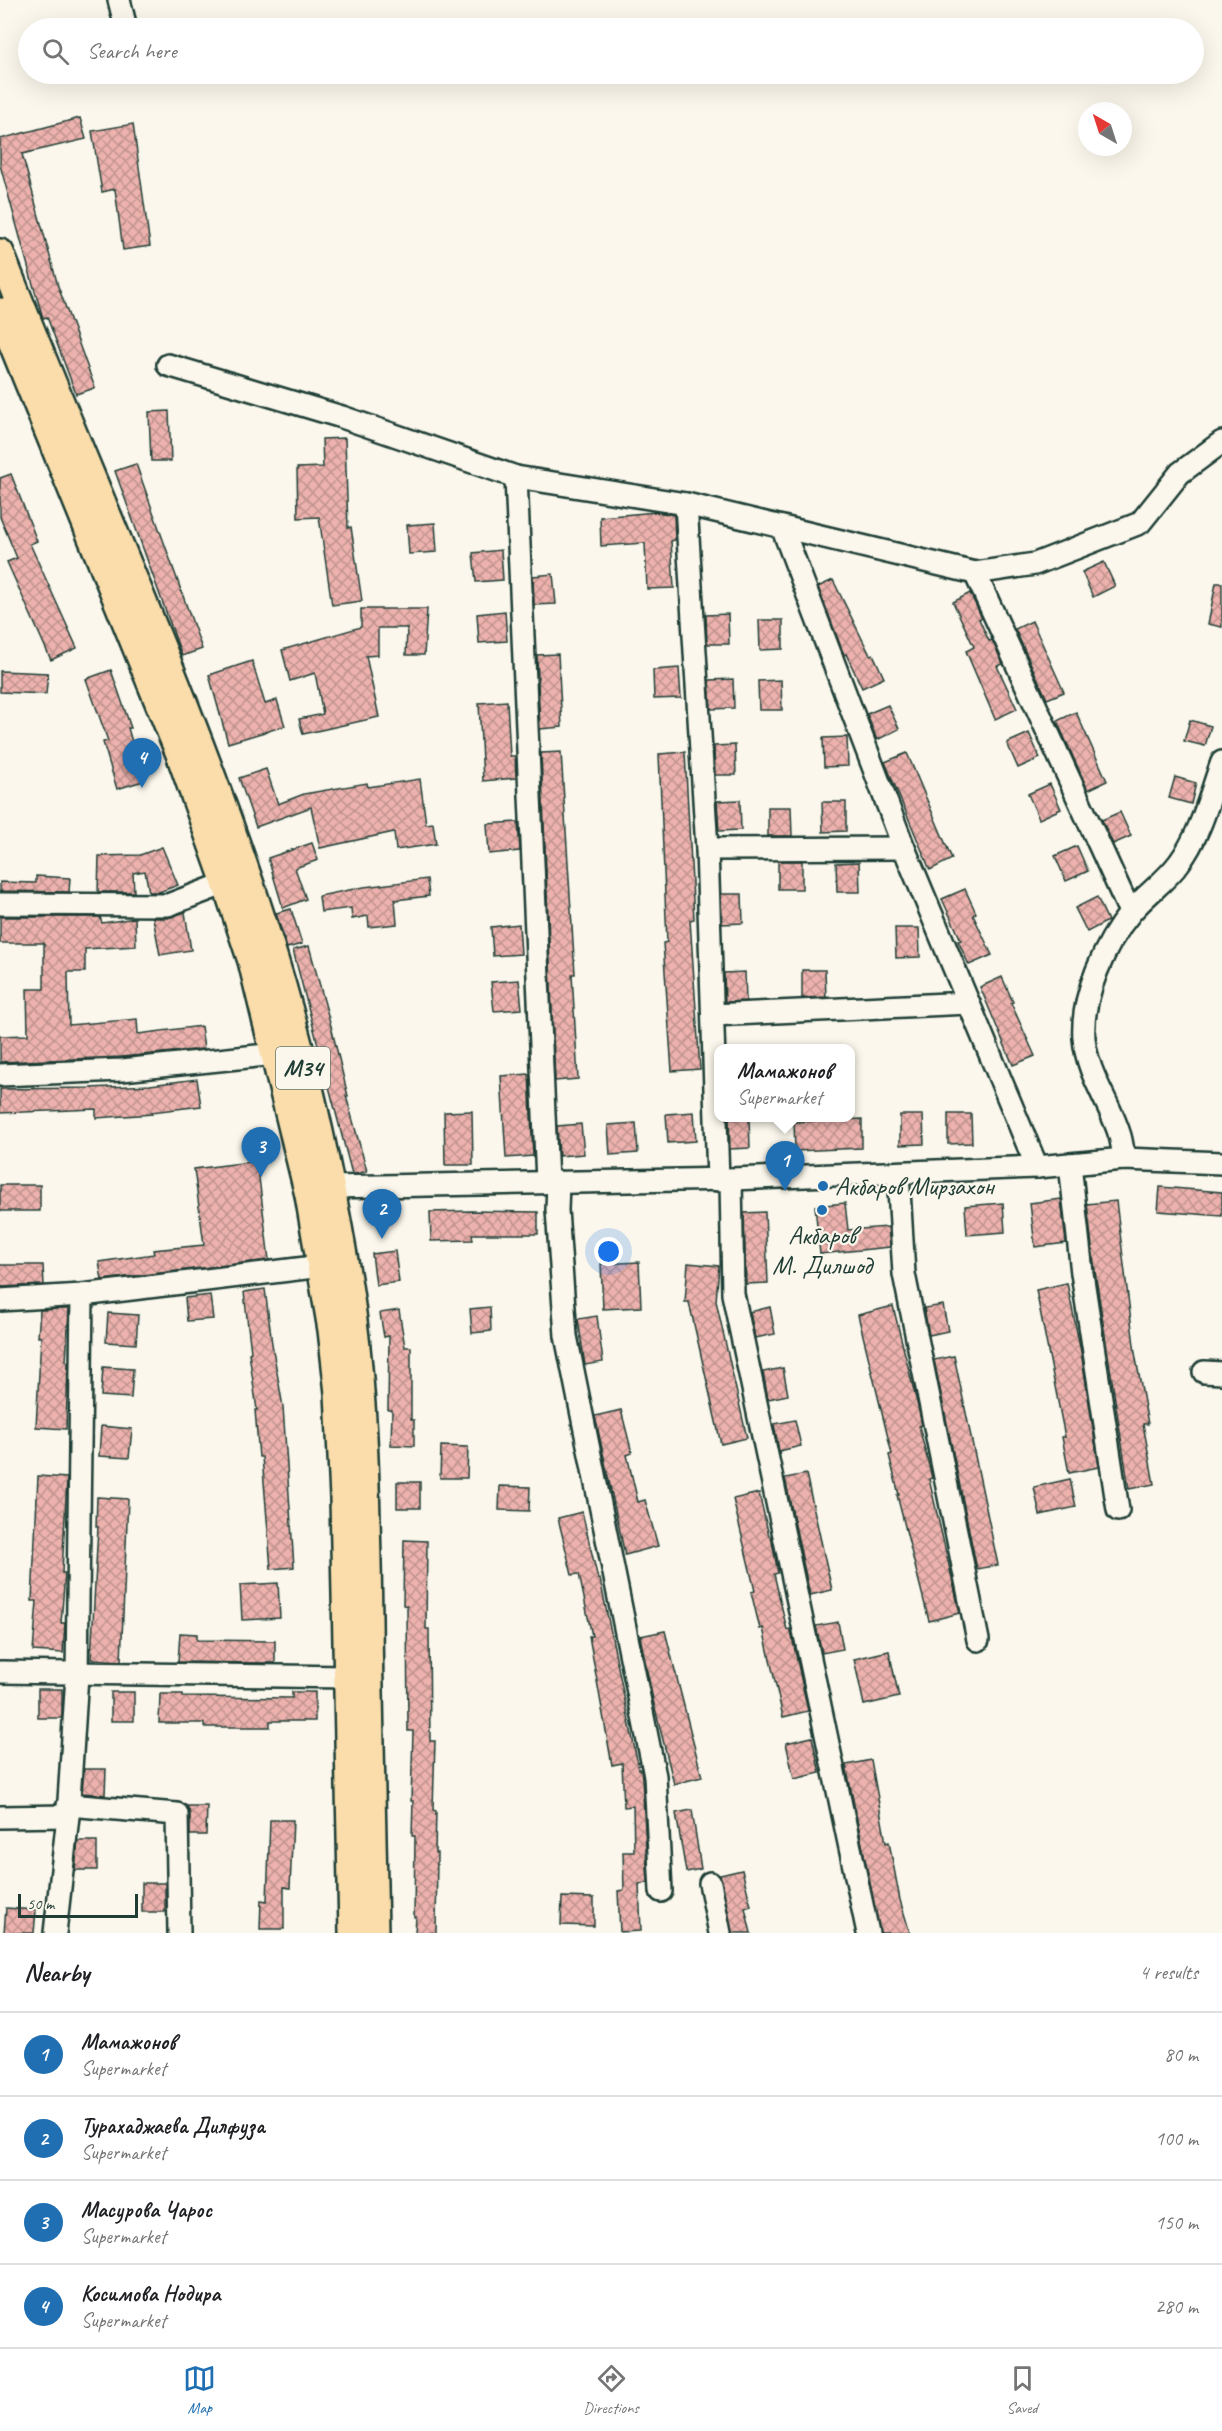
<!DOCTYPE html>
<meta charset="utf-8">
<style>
:root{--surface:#fff;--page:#f2f2f2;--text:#202124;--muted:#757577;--line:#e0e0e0;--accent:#1f6fb2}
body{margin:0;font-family:Caveat,sans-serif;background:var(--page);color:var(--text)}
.compass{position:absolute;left:1078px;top:102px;width:54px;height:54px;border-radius:50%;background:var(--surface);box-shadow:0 6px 24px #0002;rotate:321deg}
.scale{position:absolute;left:18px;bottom:15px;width:120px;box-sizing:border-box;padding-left:6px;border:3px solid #1f3d34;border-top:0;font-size:16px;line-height:21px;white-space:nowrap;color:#1f3d34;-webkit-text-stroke:4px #fbf7ec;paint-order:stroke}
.you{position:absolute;left:609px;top:1252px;width:21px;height:21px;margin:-15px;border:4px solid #fff;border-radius:50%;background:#1a73e8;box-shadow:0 0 0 9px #1a73e833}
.badge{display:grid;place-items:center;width:39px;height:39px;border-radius:50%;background:var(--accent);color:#fff;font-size:20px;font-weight:700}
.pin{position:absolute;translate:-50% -50px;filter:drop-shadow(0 2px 3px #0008)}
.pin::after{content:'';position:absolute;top:32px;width:21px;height:18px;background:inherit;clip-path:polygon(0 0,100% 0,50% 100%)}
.popup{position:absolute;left:714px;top:1044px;width:141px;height:78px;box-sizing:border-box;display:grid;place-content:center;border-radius:12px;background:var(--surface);filter:drop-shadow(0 2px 4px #0005);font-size:20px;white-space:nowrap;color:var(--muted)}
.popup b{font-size:22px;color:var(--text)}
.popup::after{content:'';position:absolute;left:50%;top:100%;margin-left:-12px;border:12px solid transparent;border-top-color:var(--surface)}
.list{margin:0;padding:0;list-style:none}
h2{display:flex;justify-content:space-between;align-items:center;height:78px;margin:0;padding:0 24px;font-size:26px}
h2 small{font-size:20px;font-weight:400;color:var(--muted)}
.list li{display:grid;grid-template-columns:39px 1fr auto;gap:18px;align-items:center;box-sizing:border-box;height:84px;padding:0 24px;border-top:2px solid var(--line)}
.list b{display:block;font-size:22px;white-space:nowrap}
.list p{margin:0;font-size:20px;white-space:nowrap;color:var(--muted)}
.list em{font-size:20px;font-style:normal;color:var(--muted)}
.icon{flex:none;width:33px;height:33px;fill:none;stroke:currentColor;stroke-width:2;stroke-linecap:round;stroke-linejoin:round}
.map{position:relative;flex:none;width:1222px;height:1933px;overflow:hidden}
.search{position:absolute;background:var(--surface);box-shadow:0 6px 24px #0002;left:18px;right:18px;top:18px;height:66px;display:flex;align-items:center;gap:15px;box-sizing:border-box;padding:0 21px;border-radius:33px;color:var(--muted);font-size:22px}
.sheet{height:414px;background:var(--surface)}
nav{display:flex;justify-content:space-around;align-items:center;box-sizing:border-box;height:84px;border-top:2px solid var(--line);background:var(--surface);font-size:16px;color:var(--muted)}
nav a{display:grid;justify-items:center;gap:3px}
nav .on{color:var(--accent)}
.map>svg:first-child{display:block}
.building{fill:url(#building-cross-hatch);stroke:#1f3d34;stroke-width:1.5}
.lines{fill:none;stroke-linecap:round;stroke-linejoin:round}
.minor-casing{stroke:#1f3d34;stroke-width:26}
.major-casing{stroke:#1f3d34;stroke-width:32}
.minor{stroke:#fbf7ec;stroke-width:21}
.major{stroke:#faddab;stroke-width:27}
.poi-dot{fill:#1f6fb2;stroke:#fbf7ec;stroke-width:2}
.labels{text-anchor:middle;stroke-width:4.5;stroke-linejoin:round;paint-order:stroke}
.shield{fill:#fbf7ec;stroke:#61756b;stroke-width:1.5}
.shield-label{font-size:24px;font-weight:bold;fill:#1f3d34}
.poi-label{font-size:26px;fill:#1f3d34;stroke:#fbf7ec;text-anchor:start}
</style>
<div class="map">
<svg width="1222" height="1933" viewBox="0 0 1222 1933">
<defs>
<pattern id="building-cross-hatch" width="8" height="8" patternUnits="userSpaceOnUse" patternTransform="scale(1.5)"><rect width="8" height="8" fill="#edb2ad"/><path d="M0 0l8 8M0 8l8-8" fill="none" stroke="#bf928e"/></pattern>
</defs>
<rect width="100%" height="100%" fill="#fbf7ec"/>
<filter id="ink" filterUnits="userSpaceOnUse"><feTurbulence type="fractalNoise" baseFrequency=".0167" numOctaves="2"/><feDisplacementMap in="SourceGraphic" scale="12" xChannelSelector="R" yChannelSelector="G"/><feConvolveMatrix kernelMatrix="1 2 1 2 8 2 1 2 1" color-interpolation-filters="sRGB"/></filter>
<g filter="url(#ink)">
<!-- building -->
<g class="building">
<polygon points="80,118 86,139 22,154 58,286 95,388 76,394 47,317 43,318 34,288 0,165 0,139"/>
<polygon points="133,124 150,246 123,250 115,189 102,192 92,131"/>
<polygon points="169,411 171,461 151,461 149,412"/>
<polygon points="345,438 348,528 351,527 362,601 332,605 319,517 298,518 297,468 323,467 322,439"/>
<polygon points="136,464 202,649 182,656 115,471"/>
<polygon points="11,474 37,541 30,544 77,648 51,660 7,562 17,558 0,517 0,478"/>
<polygon points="656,512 674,515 675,540 671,541 674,588 647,589 645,543 601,546 600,517"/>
<polygon points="435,523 437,552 409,554 407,525"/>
<polygon points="501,550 503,580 476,582 473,553"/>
<polygon points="1104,562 1115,586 1093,597 1082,572"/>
<polygon points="553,574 556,604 534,605 533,576"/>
<polygon points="833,580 870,655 873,654 884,678 862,688 846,654 844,655 818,587"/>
<polygon points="1216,583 1222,583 1222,627 1208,624"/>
<polygon points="970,593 982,618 979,619 989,641 992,640 1003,664 997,666 1017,709 995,719 966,651 974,647 953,602"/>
<polygon points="361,609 427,609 424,655 406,655 407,628 378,628 378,655 366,656 379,717 303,734 299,719 323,714 315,673 290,681 282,650 361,627"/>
<polygon points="505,611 507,641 479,643 477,614"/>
<polygon points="728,614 729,644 707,644 706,615"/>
<polygon points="759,620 783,620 783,649 760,650"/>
<polygon points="1032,621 1064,692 1047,699 1015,629"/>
<polygon points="558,654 562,727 540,729 537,655"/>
<polygon points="252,661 265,704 277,700 285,726 228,743 209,675"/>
<polygon points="679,668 681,698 654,699 653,670"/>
<polygon points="111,670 131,728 128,728 143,781 117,789 103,742 108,741 86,679"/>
<polygon points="0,671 48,673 46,694 0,692"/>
<polygon points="733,679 734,708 711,709 709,680"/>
<polygon points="781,680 782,710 759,710 758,681"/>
<polygon points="507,701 510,756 515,756 516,778 483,781 479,703"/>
<polygon points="888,705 899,729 877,740 867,714"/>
<polygon points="1076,712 1107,781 1088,790 1057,721"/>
<polygon points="1190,720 1211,726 1205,746 1184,741"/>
<polygon points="1029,733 1040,758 1018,768 1007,743"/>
<polygon points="847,737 848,766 824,767 823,738"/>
<polygon points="735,745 736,775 715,775 714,746"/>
<polygon points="561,752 575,974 572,974 578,1079 555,1081 541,753"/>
<polygon points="685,752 694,919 690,920 700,1069 672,1071 663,943 667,942 659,754"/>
<polygon points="907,753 952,859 930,870 885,762"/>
<polygon points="266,769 278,804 304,794 367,783 368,787 420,779 426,824 433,823 436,844 396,850 394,832 320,848 311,807 256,827 239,778"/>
<polygon points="1175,777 1196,783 1191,804 1169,798"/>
<polygon points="1050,784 1061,809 1039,819 1028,794"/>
<polygon points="740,800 741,830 719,831 717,801"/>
<polygon points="822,802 846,802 846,831 823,832"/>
<polygon points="768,807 791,807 792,836 768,836"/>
<polygon points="1120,812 1131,836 1113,844 1102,820"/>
<polygon points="518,822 520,851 489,854 487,824"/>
<polygon points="312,843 318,860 295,868 306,899 283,908 268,858"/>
<polygon points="1077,846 1088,871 1066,881 1055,856"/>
<polygon points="162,847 178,885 159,892 149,892 145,871 133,873 134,892 98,892 99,856 140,855"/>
<rect x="778" y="861" width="24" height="28"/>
<polygon points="859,862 860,892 837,892 836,863"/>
<polygon points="36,876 70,878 69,892 0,891 0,882 36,883"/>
<polygon points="427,879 429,896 395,900 397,924 369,927 368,916 352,919 351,908 321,912 319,896 364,887"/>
<polygon points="965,889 976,913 973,915 992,955 969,965 958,941 961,940 942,899"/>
<polygon points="721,894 742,894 743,923 722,924"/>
<polygon points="1097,897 1108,921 1087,932 1075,908"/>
<polygon points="291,909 302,944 287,948 276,913"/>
<polygon points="185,912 191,950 160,955 153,918 168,918"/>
<polygon points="0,917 100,917 102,923 135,918 136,946 85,949 85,972 68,972 69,1025 137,1019 138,1034 201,1026 204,1049 121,1057 0,1062 0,1036 28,1035 27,989 44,989 44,943 0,943"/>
<polygon points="519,924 521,954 493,956 491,927"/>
<polygon points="895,928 919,928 920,957 896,958"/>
<polygon points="309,946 331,1026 348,1096 346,1096 367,1171 356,1174 352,1174 293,950"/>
<polygon points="802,970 825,970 826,997 802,998"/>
<polygon points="745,972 746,1001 725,1002 724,973"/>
<polygon points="1002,977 1013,1002 1011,1003 1035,1056 1013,1065 980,987"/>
<polygon points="519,980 522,1009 494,1011 491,982"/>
<polygon points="529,1074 533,1156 506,1158 501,1076"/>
<polygon points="197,1079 201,1106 151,1112 152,1114 96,1118 96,1109 0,1113 0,1089 90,1088 150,1085"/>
<polygon points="472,1111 473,1165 445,1165 444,1112"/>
<polygon points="694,1112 696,1141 668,1143 666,1114"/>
<polygon points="948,1114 971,1114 972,1143 948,1144"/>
<polygon points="900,1115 923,1115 924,1144 900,1145"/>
<polygon points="749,1118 750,1148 730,1149 729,1119"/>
<polygon points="862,1119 862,1148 795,1151 794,1122"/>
<polygon points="636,1123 638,1153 610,1155 608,1125"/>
<polygon points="581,1124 584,1154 559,1156 557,1126"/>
<polygon points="257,1161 269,1260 102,1280 99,1262 154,1254 153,1250 204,1245 194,1169"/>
<rect x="0" y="1185" width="40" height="26"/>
<polygon points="1160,1187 1222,1192 1222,1216 1158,1211"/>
<polygon points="1061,1199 1066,1243 1035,1247 1030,1203"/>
<polygon points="1116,1201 1135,1353 1148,1424 1143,1424 1154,1484 1129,1489 1095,1271 1087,1204"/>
<polygon points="845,1203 848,1230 888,1227 890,1247 820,1254 815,1206"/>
<polygon points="1003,1203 1005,1232 967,1235 965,1206"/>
<polygon points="472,1211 538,1212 538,1234 472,1234 473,1240 431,1241 430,1212"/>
<polygon points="765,1212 768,1283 746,1284 744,1213"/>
<polygon points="395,1251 399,1282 376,1285 372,1254"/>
<polygon points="639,1262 641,1307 603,1309 601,1264"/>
<polygon points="688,1263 719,1266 716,1301 747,1438 721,1444 689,1302 685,1302"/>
<polygon points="0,1265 43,1265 44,1285 0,1287"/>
<polygon points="1067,1283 1081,1352 1099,1467 1069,1473 1062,1437 1065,1437 1036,1290"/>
<polygon points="265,1289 272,1344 283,1407 294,1567 271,1569 262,1457 259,1457 255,1410 257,1410 249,1353 251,1352 244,1292"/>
<polygon points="210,1295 213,1319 187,1321 185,1298"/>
<polygon points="943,1305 948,1331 929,1335 924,1308"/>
<polygon points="893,1306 919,1411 922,1425 919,1426 932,1478 929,1479 960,1613 929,1621 897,1495 899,1495 889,1455 892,1454 858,1315"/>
<polygon points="490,1307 491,1331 472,1333 470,1309"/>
<polygon points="770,1307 775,1334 755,1338 750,1312"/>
<polygon points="62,1309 69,1309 66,1361 68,1362 66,1429 36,1427 41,1337 38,1337 40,1310"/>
<polygon points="399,1310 405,1347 411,1347 411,1420 414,1420 414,1446 391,1445 392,1410 388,1410 389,1336 384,1337 380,1313"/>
<polygon points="108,1313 138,1315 136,1344 106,1342"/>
<polygon points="597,1316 603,1362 585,1365 578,1319"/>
<polygon points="954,1356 998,1565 977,1569 934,1360"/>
<polygon points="103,1367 133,1369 131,1398 101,1396"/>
<polygon points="783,1368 788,1395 768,1399 763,1372"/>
<polygon points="621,1410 632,1453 627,1455 638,1502 645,1500 658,1546 625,1555 595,1416"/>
<polygon points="795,1420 801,1446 779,1451 774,1424"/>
<polygon points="101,1426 132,1429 129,1458 99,1456"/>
<polygon points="441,1446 468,1447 467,1478 440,1478"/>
<polygon points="806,1474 832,1590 810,1595 785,1478"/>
<polygon points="38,1476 67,1478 62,1573 65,1573 61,1623 65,1623 63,1653 33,1651 37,1601 32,1601"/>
<polygon points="1070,1479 1076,1507 1040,1515 1034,1487"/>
<rect x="397" y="1482" width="23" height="26"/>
<polygon points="500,1486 530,1487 529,1511 499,1510"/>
<polygon points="759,1493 769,1536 771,1536 778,1573 774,1574 787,1630 790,1629 791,1632 808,1711 783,1717 763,1628 760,1629 751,1592 755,1591 733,1499"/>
<polygon points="97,1497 128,1499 121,1661 91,1659 98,1527 96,1527"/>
<polygon points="582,1512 598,1579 600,1579 639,1770 641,1770 642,1778 648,1883 639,1884 641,1931 620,1932 618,1891 624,1890 623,1852 634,1852 633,1806 624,1807 622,1763 612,1765 589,1636 592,1636 579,1574 572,1575 558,1518"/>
<polygon points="404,1540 427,1541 426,1629 429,1629 430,1741 435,1741 433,1810 436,1811 435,1853 437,1853 436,1933 415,1933 416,1917 414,1917 415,1836 412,1836 413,1801 411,1801 413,1731 408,1731 407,1606 403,1605"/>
<polygon points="278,1583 280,1618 242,1620 240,1585"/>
<polygon points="838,1622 843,1649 822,1653 816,1626"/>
<polygon points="665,1631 702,1777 674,1784 653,1700 640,1636"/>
<polygon points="180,1633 197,1634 197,1640 275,1641 275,1663 178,1662"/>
<polygon points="889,1651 899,1697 864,1705 854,1659"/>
<rect x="38" y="1689" width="24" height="29"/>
<rect x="111" y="1692" width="23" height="29"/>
<polygon points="292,1692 315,1692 315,1721 270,1721 270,1727 204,1727 204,1723 159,1723 160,1694 183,1694 183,1697 292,1698"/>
<polygon points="812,1737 820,1773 794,1779 786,1743"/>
<polygon points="871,1760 886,1843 889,1842 900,1900 910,1933 880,1933 846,1765"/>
<polygon points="84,1769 106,1769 105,1795 82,1793"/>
<polygon points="187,1806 207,1806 206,1835 190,1835 190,1814"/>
<polygon points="692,1810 701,1869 686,1872 676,1813"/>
<polygon points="270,1820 293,1820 290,1888 284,1887 284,1929 260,1929 261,1900 267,1901"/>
<polygon points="78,1841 97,1841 97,1870 75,1870"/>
<polygon points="742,1870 751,1906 745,1908 751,1933 732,1933 720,1875"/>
<rect x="142" y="1883" width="23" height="29"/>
<polygon points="562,1897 594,1898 594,1926 561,1925"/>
<polygon points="6,1908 36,1910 34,1933 4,1933"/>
</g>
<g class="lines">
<defs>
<g id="minor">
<polyline points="119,0 126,28"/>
<polyline points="168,365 342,417 516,477 686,504 975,573 1035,564 1140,523 1180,473 1222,442"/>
<polyline points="516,477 547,1182"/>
<polyline points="686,504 707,849 718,1180"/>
<polyline points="782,527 904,848 1037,1167"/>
<polyline points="975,573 1130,912"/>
<polyline points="707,849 904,848"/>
<polyline points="0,904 168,905 226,883"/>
<polyline points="713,1015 969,1003"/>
<polyline points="0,1075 122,1070 276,1054"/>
<path d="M1124,1159c-1,-8 -2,-16 -4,-23 -10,-34 -33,-61 -36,-98 -3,-41 21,-95 47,-126 15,-18 35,-31 48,-49 22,-29 31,-68 43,-101"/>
<polyline points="1070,1164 1082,1273 1118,1510"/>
<polyline points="898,1173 904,1274 978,1640"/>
<polyline points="731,1179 733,1294 868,1933"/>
<polyline points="558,1182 557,1210 566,1336 655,1776 661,1891"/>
<polyline points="331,1187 731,1179 1037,1167 1124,1159 1222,1163"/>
<polyline points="0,1300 82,1295 322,1266"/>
<polyline points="1204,1372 1222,1373"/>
<polyline points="0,1672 347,1677"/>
<polyline points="68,1805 177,1814 179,1933"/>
<polyline points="0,1817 68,1816"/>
<polyline points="710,1883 720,1933"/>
<polyline points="55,1933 68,1816 77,1675 82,1295"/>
</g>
<g id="major">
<path d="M0,253c90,231 196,456 270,693 32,102 56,209 74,315 21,118 22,238 24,357 1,105 4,210 6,315"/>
<polyline points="0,312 180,754 226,883 252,961 309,1195 332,1330 339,1393 344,1498 353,1933"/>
</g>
</defs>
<!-- minor casing -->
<use href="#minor" class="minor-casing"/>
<!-- major casing -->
<use href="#major" class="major-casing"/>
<!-- minor -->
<use href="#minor" class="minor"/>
<!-- major -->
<use href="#major" class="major"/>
</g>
</g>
<!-- markers -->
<g class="poi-dot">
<circle cx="823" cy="1186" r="6"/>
<circle cx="822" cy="1210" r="6"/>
</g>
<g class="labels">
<!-- shield labels -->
<rect class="shield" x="276" y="1047" width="54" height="42" rx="4.5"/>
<g class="shield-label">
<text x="303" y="1076">M34</text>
</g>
<!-- poi labels -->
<g class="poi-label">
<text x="835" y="1195">Акбаров Мирзахон</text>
<text x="822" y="1244" text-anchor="middle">Акбаров<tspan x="822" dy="30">М. Дилшод</tspan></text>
</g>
</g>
</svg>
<svg class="compass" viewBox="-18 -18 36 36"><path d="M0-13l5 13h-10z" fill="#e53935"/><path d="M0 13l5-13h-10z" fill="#757577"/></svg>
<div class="scale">50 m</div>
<div class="you"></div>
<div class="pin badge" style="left:785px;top:1191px">1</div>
<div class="popup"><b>Мамажонов</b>Supermarket</div>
<div class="pin badge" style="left:382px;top:1239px">2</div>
<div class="pin badge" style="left:261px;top:1177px">3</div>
<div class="pin badge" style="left:142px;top:788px">4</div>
<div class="search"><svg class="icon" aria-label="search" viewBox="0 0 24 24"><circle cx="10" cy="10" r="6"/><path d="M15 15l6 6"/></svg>Search here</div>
</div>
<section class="sheet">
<h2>Nearby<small>4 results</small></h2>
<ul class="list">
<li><span class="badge">1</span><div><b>Мамажонов</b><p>Supermarket</p></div><em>80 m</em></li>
<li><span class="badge">2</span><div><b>Турахаджаева Дилфуза</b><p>Supermarket</p></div><em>100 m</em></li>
<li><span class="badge">3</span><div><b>Масурова Чарос</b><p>Supermarket</p></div><em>150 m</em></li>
<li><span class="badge">4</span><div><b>Косимова Нодира</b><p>Supermarket</p></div><em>280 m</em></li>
</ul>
</section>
<nav>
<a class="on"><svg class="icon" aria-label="map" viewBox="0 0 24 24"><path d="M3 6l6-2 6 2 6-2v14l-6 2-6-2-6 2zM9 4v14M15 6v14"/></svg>Map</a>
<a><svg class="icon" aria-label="directions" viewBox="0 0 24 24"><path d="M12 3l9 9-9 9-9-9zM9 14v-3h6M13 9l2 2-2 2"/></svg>Directions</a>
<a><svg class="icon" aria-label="saved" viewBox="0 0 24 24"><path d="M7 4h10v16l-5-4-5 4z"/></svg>Saved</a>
</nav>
